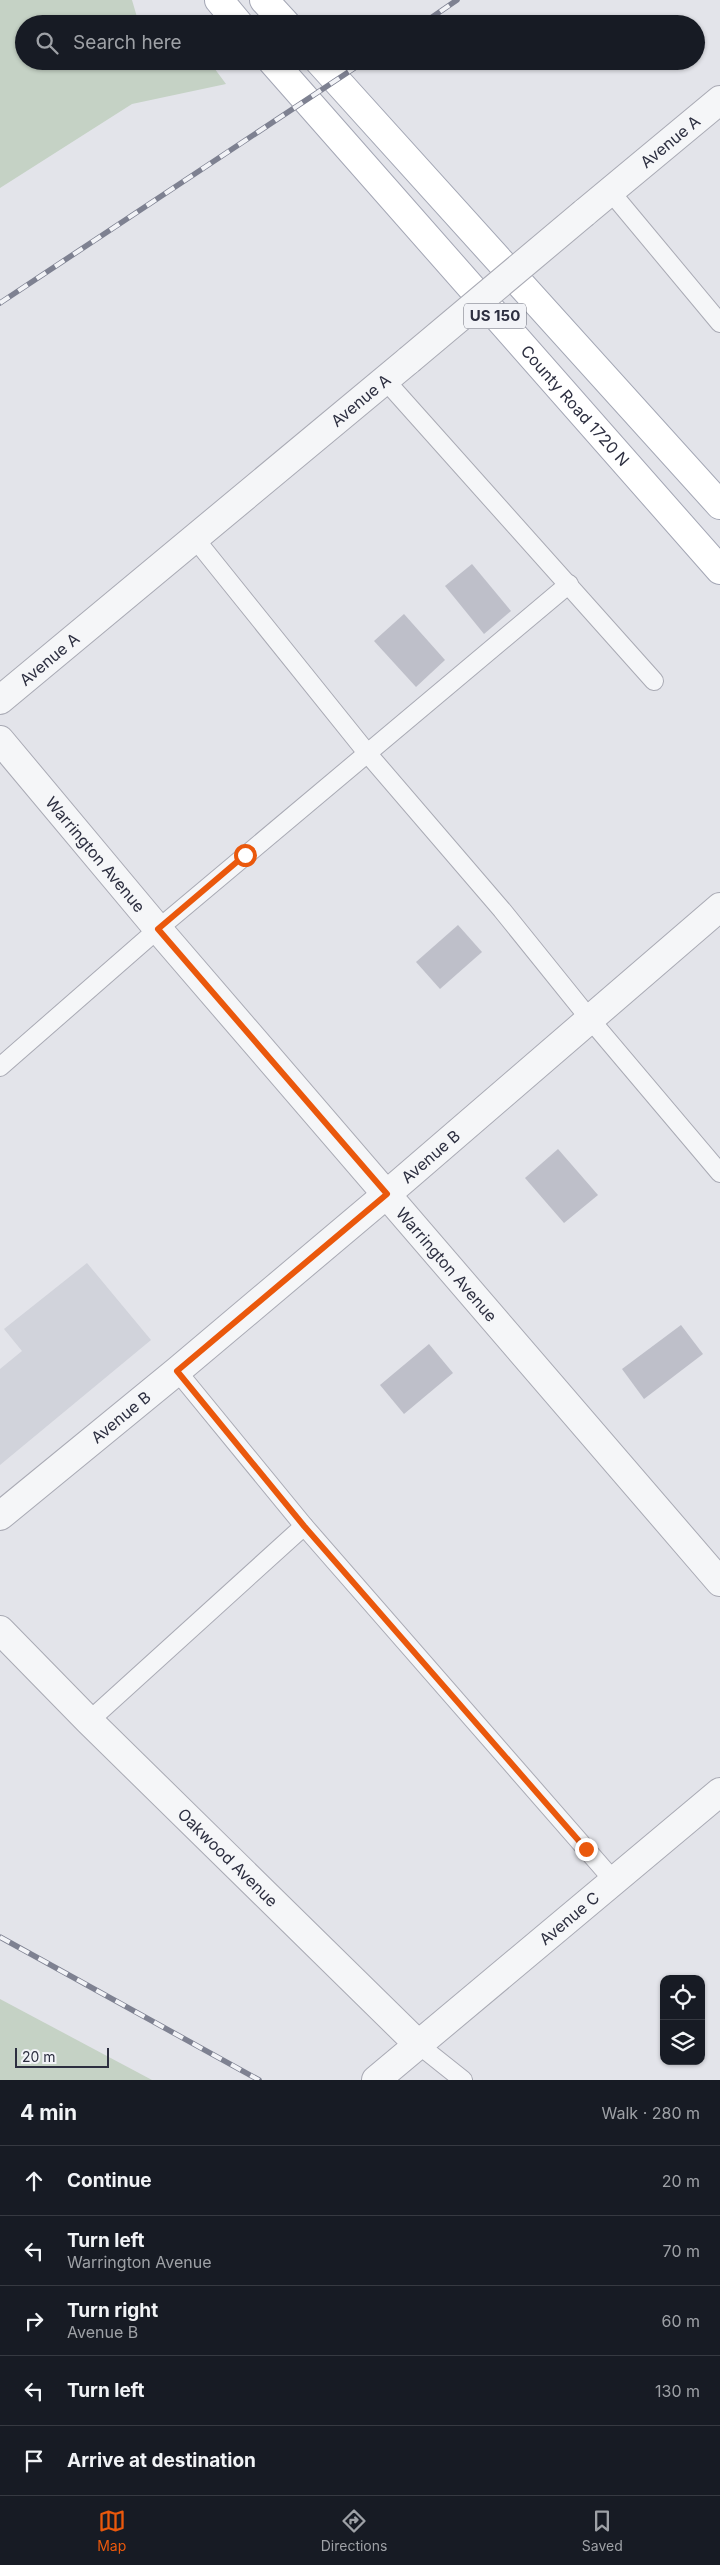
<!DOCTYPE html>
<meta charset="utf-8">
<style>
:root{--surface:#171b24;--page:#20242c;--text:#f1f3f6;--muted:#9ea1a6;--line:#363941;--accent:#ea580c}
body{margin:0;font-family:Inter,sans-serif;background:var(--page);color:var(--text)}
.controls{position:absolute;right:15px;bottom:15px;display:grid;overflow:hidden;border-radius:10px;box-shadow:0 1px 4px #0004}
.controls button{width:45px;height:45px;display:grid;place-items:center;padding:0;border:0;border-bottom:1px solid var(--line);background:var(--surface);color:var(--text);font:25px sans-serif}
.scale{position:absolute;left:15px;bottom:12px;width:94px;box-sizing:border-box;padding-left:5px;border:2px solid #2d2f40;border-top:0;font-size:14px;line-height:18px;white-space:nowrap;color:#2d2f40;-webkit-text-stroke:4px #f2f3f7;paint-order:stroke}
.stop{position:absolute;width:15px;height:15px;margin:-11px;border:4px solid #ea580c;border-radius:50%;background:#fff}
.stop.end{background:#ea580c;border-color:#fff;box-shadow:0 1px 5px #0008}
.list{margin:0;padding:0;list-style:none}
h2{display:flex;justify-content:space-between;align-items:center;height:65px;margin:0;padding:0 20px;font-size:21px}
h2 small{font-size:16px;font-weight:400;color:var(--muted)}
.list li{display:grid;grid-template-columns:32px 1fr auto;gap:15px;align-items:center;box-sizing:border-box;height:70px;padding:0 20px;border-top:1px solid var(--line)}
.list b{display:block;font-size:19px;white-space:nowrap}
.list p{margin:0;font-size:16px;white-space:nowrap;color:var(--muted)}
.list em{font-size:16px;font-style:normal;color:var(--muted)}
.icon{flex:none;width:28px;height:28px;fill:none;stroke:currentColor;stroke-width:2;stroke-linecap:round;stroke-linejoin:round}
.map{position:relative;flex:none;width:720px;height:2080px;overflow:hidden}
.search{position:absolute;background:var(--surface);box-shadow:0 1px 4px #0004;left:15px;right:15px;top:15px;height:55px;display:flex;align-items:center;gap:12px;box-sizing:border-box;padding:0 18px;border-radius:28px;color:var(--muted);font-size:19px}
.sheet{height:415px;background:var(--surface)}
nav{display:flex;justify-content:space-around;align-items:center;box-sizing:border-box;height:70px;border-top:1px solid var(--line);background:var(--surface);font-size:14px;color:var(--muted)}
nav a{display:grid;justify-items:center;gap:2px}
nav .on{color:var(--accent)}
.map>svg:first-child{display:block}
.built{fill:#d1d3db}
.green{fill:#c5d2c5}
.building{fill:#bebfc9}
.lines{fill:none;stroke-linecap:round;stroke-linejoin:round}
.service-casing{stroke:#a9aab4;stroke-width:20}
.minor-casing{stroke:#a9aab4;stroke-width:30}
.primary-casing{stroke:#a3a6b4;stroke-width:30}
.service{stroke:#f5f6f8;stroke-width:18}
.minor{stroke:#f5f6f8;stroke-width:28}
.primary{stroke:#fff;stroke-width:28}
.rail-casing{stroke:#7e8191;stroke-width:5.5}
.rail{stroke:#f2f3f7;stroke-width:4;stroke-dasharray:11;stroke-linecap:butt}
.minor-bridge-casing{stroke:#a9aab4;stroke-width:30;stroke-linecap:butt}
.minor-bridge{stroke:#f5f6f8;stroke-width:28}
.route{stroke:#ea580c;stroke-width:6}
.labels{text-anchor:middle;stroke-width:4;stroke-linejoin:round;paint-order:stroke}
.shield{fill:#f2f3f7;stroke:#686a77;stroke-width:1}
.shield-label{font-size:15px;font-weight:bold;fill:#2d2f40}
.street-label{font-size:16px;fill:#2d2f40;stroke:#f2f3f7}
</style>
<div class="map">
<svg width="720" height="2080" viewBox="0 0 720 2080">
<rect width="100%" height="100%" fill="#e3e4ea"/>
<!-- built -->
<polygon class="built" points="87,1263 151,1340 0,1465 0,1369 22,1351 4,1329"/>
<!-- green -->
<g class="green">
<polygon points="0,0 132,0 139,24 24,24 24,61 209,61 226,84 132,104 0,188"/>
<polygon points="0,1999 152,2080 0,2080"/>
</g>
<!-- building -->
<g class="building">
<polygon points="472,564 511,611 484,634 445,586"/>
<polygon points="404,614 445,660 416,687 374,641"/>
<polygon points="458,925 482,952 440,989 416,962"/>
<polygon points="558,1149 598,1195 564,1223 525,1178"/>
<polygon points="681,1325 703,1354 644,1399 622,1369"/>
<polygon points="429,1344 453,1373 404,1414 380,1385"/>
</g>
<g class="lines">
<defs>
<g id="service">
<polyline points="610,191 720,323"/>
<polyline points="386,381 654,681"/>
<polyline points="196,540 368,754 502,910 589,1018 720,1173"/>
<polyline points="0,1067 158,929 569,584"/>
<polyline points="177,1371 304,1526 614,1881"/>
<polyline points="89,1721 304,1526"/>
<polyline points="419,2045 463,2080"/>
</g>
<g id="minor">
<path id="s1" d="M584,213l136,-113"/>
<path id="s2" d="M0,700l409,-340"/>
<path id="s3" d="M0,740l158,189 562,653"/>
<path id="s4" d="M0,1516l177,-145 210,-177 333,-287"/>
<path id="s5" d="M0,1630l89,91 330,324"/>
<path id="s6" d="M376,2080l344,-288"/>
</g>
<g id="primary">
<polyline points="219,0 239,24"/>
<polyline points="264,0 286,24"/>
<path id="s7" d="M272,61l448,509"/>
<polyline points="319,61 720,505"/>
</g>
</defs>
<!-- service casing -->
<use href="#service" class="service-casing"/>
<!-- minor casing -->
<use href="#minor" class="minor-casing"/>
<!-- primary casing -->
<use href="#primary" class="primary-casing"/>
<!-- service -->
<use href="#service" class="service"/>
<!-- minor -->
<use href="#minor" class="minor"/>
<!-- primary -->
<use href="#primary" class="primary"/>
<defs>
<g id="rail">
<polyline points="422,24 457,0"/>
<polyline points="0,303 365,61"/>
<polyline points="0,1937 259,2080"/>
</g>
</defs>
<!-- rail casing -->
<use href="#rail" class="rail-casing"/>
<!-- rail -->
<use href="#rail" class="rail"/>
<defs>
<polyline id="minor-bridge" points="409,360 584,213"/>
</defs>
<!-- minor-bridge casing -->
<use href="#minor-bridge" class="minor-bridge-casing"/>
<!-- minor-bridge -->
<use href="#minor-bridge" class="minor-bridge"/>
</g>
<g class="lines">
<!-- route -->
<polyline class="route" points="245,855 158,929 387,1194 177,1371 304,1526 586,1849"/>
</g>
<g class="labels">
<!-- shield labels -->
<rect class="shield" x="464" y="303.5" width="62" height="25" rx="4"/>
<g class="shield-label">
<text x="495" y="321">US 150</text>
</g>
<!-- street labels -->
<g class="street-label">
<text dy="6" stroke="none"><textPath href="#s1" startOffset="112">Avenue A</textPath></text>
<text dy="6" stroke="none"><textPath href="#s2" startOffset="469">Avenue A</textPath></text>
<text dy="6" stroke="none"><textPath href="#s7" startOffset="459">County Road 1720 N</textPath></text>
<text dy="6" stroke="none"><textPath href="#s2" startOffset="64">Avenue A</textPath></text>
<text dy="6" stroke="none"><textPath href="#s3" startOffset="149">Warrington Avenue</textPath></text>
<text dy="6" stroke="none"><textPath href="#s4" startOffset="561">Avenue B</textPath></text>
<text dy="6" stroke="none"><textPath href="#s3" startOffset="689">Warrington Avenue</textPath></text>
<text dy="6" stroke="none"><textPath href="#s4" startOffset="156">Avenue B</textPath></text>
<text dy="6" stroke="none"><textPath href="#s5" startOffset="322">Oakwood Avenue</textPath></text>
<text dy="6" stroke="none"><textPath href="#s6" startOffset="252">Avenue C</textPath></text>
</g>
</g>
</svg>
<div class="controls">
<button><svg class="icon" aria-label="locate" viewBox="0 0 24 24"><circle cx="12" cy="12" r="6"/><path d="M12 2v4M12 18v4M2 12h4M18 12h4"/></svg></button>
<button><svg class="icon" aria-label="layers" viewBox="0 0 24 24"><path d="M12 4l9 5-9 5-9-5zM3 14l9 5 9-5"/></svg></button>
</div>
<div class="scale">20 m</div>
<div class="stop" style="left:245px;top:855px"></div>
<div class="stop end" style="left:586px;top:1849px"></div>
<div class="search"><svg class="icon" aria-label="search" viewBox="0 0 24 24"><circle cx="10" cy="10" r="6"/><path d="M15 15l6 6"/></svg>Search here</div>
</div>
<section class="sheet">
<h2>4 min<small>Walk · 280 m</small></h2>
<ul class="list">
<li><svg class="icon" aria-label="ahead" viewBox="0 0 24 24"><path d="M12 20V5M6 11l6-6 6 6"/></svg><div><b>Continue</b></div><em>20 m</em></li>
<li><svg class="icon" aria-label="left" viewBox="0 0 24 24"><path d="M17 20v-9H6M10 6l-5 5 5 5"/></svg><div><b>Turn left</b><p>Warrington Avenue</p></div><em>70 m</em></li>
<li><svg class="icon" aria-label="right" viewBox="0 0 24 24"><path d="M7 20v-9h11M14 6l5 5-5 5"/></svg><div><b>Turn right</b><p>Avenue B</p></div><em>60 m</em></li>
<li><svg class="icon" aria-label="left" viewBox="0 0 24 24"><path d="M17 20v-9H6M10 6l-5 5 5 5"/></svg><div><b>Turn left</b></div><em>130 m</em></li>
<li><svg class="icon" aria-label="arrive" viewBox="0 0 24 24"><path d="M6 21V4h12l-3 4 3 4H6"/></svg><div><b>Arrive at destination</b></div></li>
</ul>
</section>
<nav>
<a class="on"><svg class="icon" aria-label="map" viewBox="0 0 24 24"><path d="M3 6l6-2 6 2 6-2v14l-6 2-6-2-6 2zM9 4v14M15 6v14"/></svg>Map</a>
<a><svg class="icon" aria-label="directions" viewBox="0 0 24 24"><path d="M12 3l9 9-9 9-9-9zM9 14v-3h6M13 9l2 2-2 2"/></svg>Directions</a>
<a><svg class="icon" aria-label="saved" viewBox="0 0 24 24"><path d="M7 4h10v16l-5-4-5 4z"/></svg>Saved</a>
</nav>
